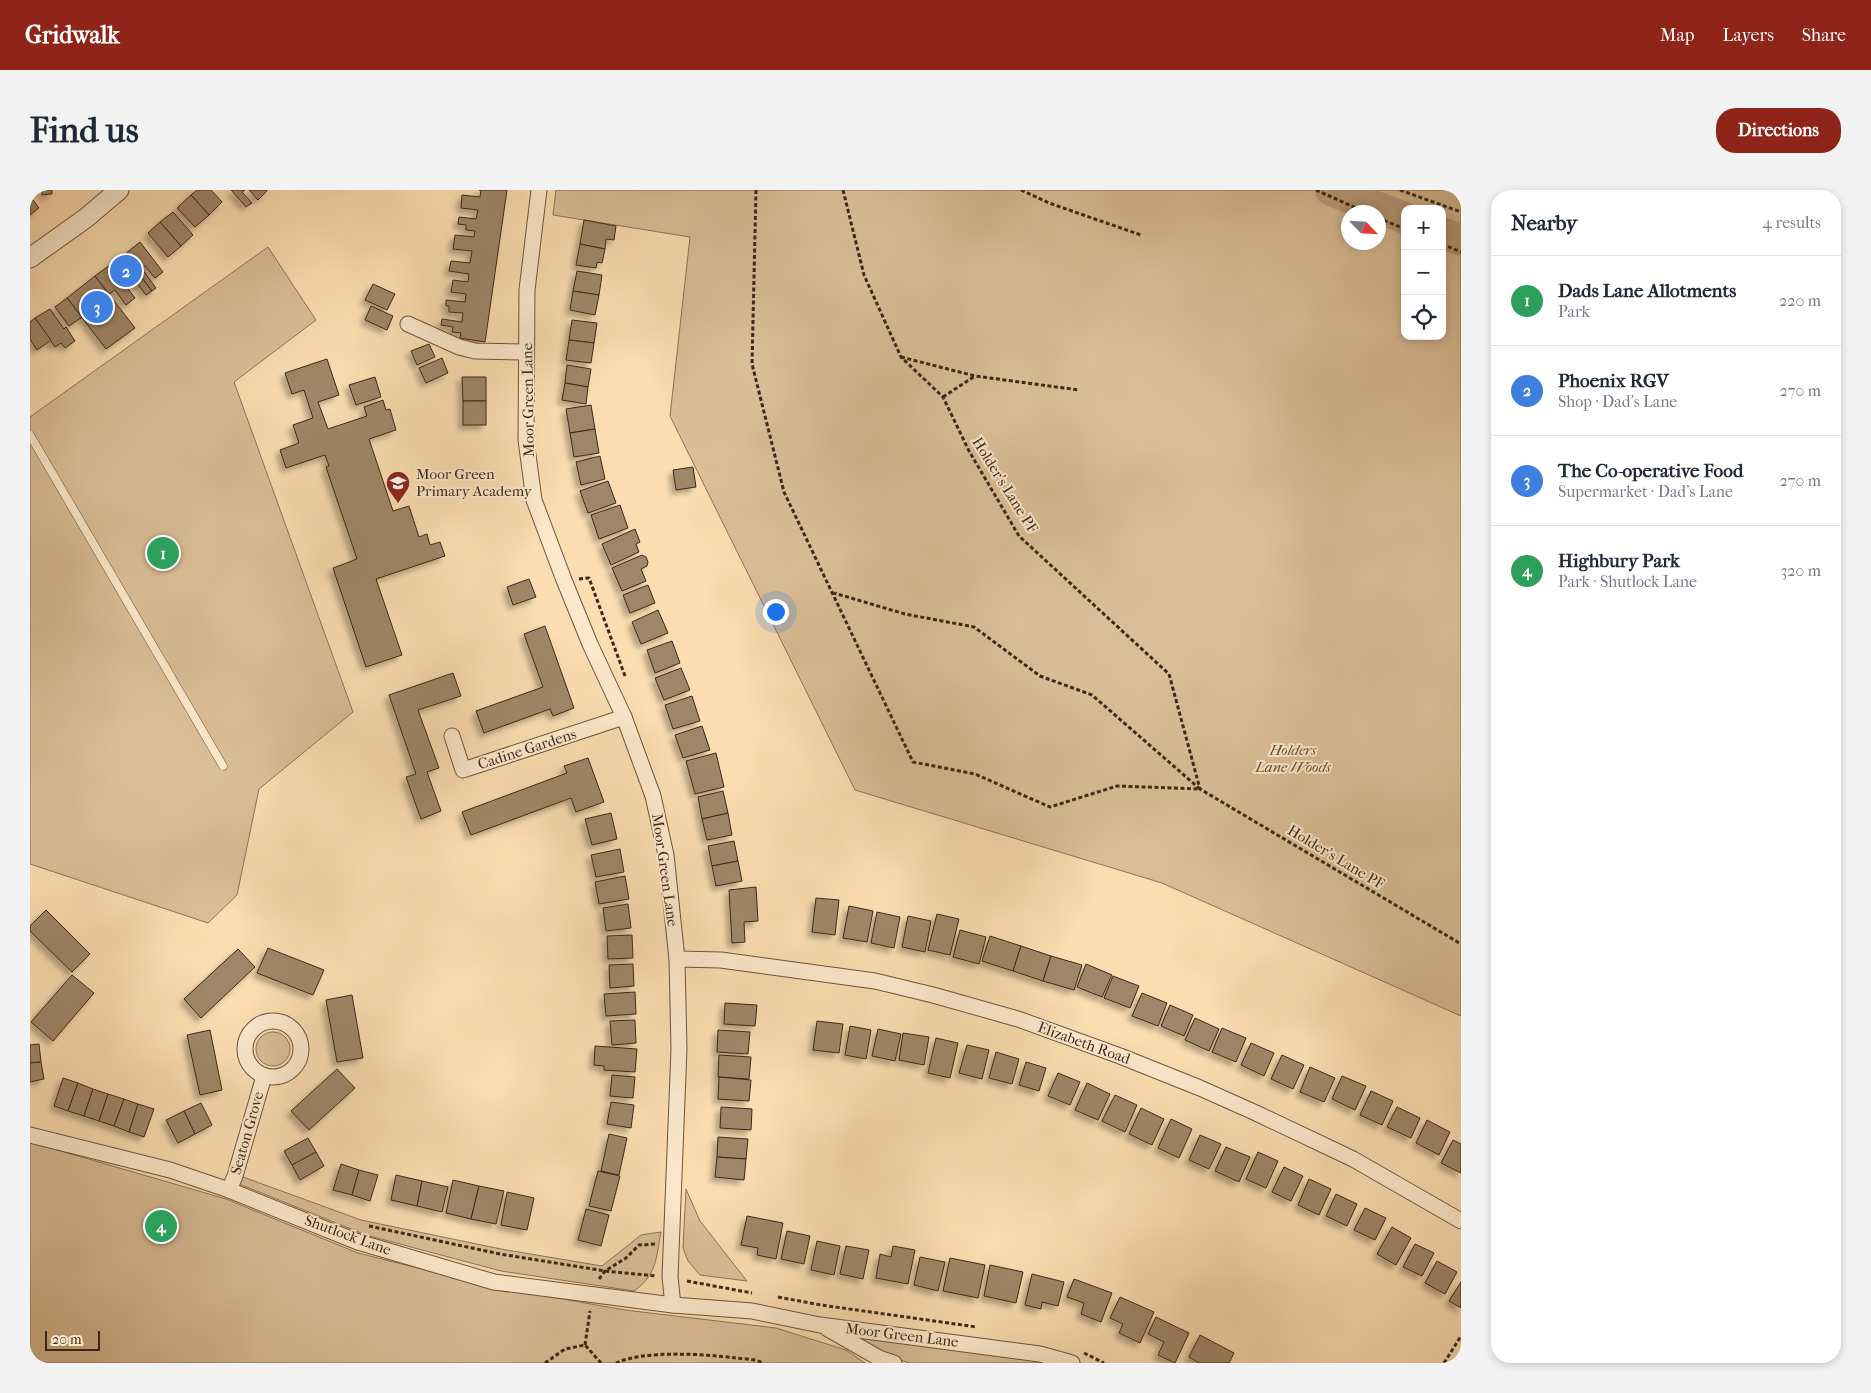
<!DOCTYPE html>
<meta charset="utf-8">
<style>
:root{--surface:#fff;--page:#f2f2f3;--text:#1f2937;--muted:#747a83;--line:#e0e1e3;--accent:#8f2418}
body{margin:0;font-family:"IM FELL French Canon",serif;background:var(--page);color:var(--text)}
.controls{position:absolute;right:15px;top:15px;display:grid;overflow:hidden;border-radius:10px;box-shadow:0 2px 8px #0003}
.controls button{width:45px;height:45px;display:grid;place-items:center;padding:0;border:0;border-bottom:1px solid var(--line);background:var(--surface);color:var(--text);font:25px sans-serif}
.compass{position:absolute;left:1311px;top:15px;width:45px;height:45px;border-radius:50%;background:var(--surface);box-shadow:0 2px 8px #0003;rotate:115deg}
.scale{position:absolute;left:15px;bottom:12px;width:55px;box-sizing:border-box;padding-left:5px;border:2px solid #3e2718;border-top:0;font-size:14px;line-height:18px;white-space:nowrap;color:#3e2718;-webkit-text-stroke:4px #fce9cc;paint-order:stroke}
.you{position:absolute;left:745px;top:421px;width:18px;height:18px;margin:-12px;border:4px solid #fff;border-radius:50%;background:#1a73e8;box-shadow:0 0 0 8px #1a73e833}
.badge{display:grid;place-items:center;width:32px;height:32px;border-radius:50%;background:var(--accent);color:#fff;font-size:16px;font-weight:700}
.pin{position:absolute;translate:-50% -50%;border:2px solid #fff;box-shadow:0 1px 5px #0006}
.list{margin:0;padding:0;list-style:none}
h2{display:flex;justify-content:space-between;align-items:center;height:65px;margin:0;padding:0 20px;font-size:21px}
h2 small{font-size:16px;font-weight:400;color:var(--muted)}
.list li{display:grid;grid-template-columns:32px 1fr auto;gap:15px;align-items:center;box-sizing:border-box;height:90px;padding:0 20px;border-top:1px solid var(--line)}
.list b{display:block;font-size:19px;white-space:nowrap}
.list p{margin:0;font-size:16px;white-space:nowrap;color:var(--muted)}
.list em{font-size:16px;font-style:normal;color:var(--muted)}
.icon{flex:none;width:28px;height:28px;fill:none;stroke:currentColor;stroke-width:2;stroke-linecap:round;stroke-linejoin:round}
.map{position:relative;flex:none;width:1431px;height:1173px;overflow:hidden;border-radius:20px}
header{display:flex;align-items:center;gap:30px;box-sizing:border-box;height:70px;padding:0 25px;background:var(--accent);color:#fff}
header strong{font-size:24px}
nav{display:flex;gap:28px;margin-inline-start:auto;font-size:18px}
.intro{display:flex;align-items:center;justify-content:space-between;box-sizing:border-box;height:120px;padding:0 30px}
h1{margin:0;font-size:35px}
.button{padding:12px 22px;border-radius:20px;background:var(--accent);color:#fff;font-size:18px;font-weight:700}
main{display:flex;gap:30px;padding:0 30px}
aside{flex:1;background:var(--surface);border-radius:20px;box-shadow:0 2px 8px #0003}
.map>svg:first-child{display:block}
.green{fill:#dbbe97;stroke:#8c7258;fill-rule:evenodd}
.lines{fill:none;stroke-linecap:round;stroke-linejoin:round}
.river{stroke:#bb9f7d;stroke-width:32}
.building{fill:#a08668;stroke:#3e2718;filter:url(#shadow)}
.service-casing{stroke:#6d543e;stroke-width:9}
.minor-casing{stroke:#6d543e;stroke-width:17}
.tertiary-casing{stroke:#6d543e;stroke-width:21}
.path{stroke:#3e2718;stroke-width:3;stroke-dasharray:4 2.5;stroke-linecap:butt}
.service{stroke:#fce9cc;stroke-width:8}
.minor{stroke:#fce9cc;stroke-width:15}
.tertiary{stroke:#fce9cc;stroke-width:19}
.labels{text-anchor:middle;stroke-width:4;stroke-linejoin:round;paint-order:stroke}
.street-label{font-size:15px;fill:#3e2718;stroke:#fce9cc}
.poi-label{font-size:15px;fill:#3e2718;stroke:#fce9cc;text-anchor:start}
.park-label{font-size:15px;font-style:italic;fill:#654d38;stroke:#fce9cc}
</style>
<header>
<strong>Gridwalk</strong>
<nav><a>Map</a><a>Layers</a><a>Share</a></nav>
</header>
<div class="intro"><h1>Find us</h1><a class="button">Directions</a></div>
<main>
<div class="map">
<svg width="1431" height="1173" viewBox="0 0 1431 1173">
<defs>
<filter id="shadow"><feDropShadow dx="-4.5" dy="4.5" stdDeviation="2.5" flood-color="#0004"/></filter>
</defs>
<rect width="100%" height="100%" fill="#fbddb1"/>
<filter id="stains"><feTurbulence type="fractalNoise" baseFrequency=".004" numOctaves="4"/><feColorMatrix values="0 0 0 0 .2 0 0 0 0 .09 0 0 0 0 .02 0 0 0 .5 -.17"/></filter>
<radialGradient id="worn" r=".72"><stop offset=".6" stop-color="#630" stop-opacity="0"/><stop offset="1" stop-color="#630" stop-opacity=".3"/></radialGradient>
<!-- green -->
<g class="green">
<path d="M526,0h905v826l-299,-133 -307,-93 -185,-374 20,-179 -137,-22zM1375,19h37v127h-37zM1318,22h30v30h-30z"/>
<polygon points="238,57 286,130 204,192 323,522 229,599 207,705 178,733 0,674 0,227"/>
<circle cx="243" cy="859" r="17"/>
<polygon points="0,952 196,1009 328,1063 459,1096 595,1120 746,1138 816,1160 835,1173 0,1173"/>
<path d="M213,987l118,43 140,29 101,17 39,-31 20,-3c-5,26 -4,43 -27,59l-133,-20 -135,-36 -127,-51z"/>
<polygon points="656,999 670,1031 717,1091 670,1085 658,1071 653,1058"/>
<polygon points="807,1140 1007,1168 1018,1173 879,1173 850,1163"/>
</g>
<g class="lines">
<!-- river -->
<g class="river">
<polyline points="1301,0 1375,28"/>
<polyline points="1412,43 1431,50"/>
</g>
</g>
<!-- building -->
<g class="building">
<polygon points="12,0 22,0 22,4 12,5"/>
<polygon points="167,0 181,0 192,12 179,25 161,5"/>
<polygon points="201,0 215,0 212,2 222,13 216,17"/>
<polygon points="219,0 237,0 237,1 228,10"/>
<polygon points="449,0 477,0 455,152 430,148 431,143 422,142 423,137 411,135 412,129 432,132 433,123 419,122 419,116 416,116 416,110 435,112 436,104 421,102 423,90 438,92 439,84 419,81 421,71 440,73 442,61 423,59 425,45 444,47 445,41 436,40 436,35 428,34 429,27 446,29 448,20 431,18 432,5 450,7 451,0"/>
<polygon points="161,5 179,25 165,37 147,18"/>
<polygon points="0,6 9,18 0,25"/>
<polygon points="143,22 163,45 151,56 130,32"/>
<polygon points="554,30 586,36 584,50 576,49 575,59 550,54"/>
<polygon points="130,32 151,56 138,67 118,43"/>
<polygon points="110,52 133,82 125,88 115,76 112,79 126,98 122,101 94,65"/>
<polygon points="550,54 575,59 572,73 567,72 566,78 546,75"/>
<polygon points="94,65 122,101 116,105 102,87 94,93 80,75"/>
<polygon points="80,75 105,108 96,115 85,100 79,104 65,86"/>
<polygon points="547,81 572,85 569,105 543,101"/>
<polygon points="65,86 105,138 76,159 37,108"/>
<polygon points="343,94 365,104 357,120 335,110"/>
<polygon points="543,101 569,105 565,125 540,120"/>
<polygon points="37,108 52,127 39,136 25,117"/>
<polygon points="341,116 363,126 357,140 335,130"/>
<polygon points="20,119 34,139 36,137 45,151 35,158 31,153 25,157 5,128"/>
<polygon points="5,128 21,150 7,160 0,149 0,132"/>
<polygon points="542,130 567,133 564,153 539,150"/>
<polygon points="539,150 564,153 561,173 536,170"/>
<polygon points="399,154 405,167 387,175 381,161"/>
<polygon points="412,168 418,183 396,193 389,178"/>
<polygon points="297,169 309,205 288,212 298,239 337,226 334,217 353,210 356,220 360,219 366,240 339,249 363,321 379,316 389,347 397,344 400,355 410,352 415,366 346,389 372,465 336,477 303,378 327,369 296,277 299,276 295,265 256,278 250,260 269,253 263,235 283,228 274,200 262,204 255,183"/>
<polygon points="537,175 561,179 558,197 535,193"/>
<polygon points="345,187 351,207 326,215 319,195"/>
<polygon points="432,187 456,187 456,211 433,211"/>
<polygon points="535,193 558,197 556,214 532,210"/>
<rect x="433" y="211" width="23" height="24"/>
<polygon points="561,215 565,239 540,243 536,219"/>
<polygon points="565,239 569,263 544,267 540,243"/>
<polygon points="570,266 575,289 551,295 546,272"/>
<polygon points="663,277 666,297 646,300 643,280"/>
<polygon points="578,291 586,313 558,323 550,301"/>
<polygon points="590,315 598,338 569,349 561,325"/>
<polygon points="605,339 610,352 606,354 609,362 581,375 572,354"/>
<polygon points="612,365 616,367 618,372 617,376 611,379 616,391 592,401 582,378"/>
<polygon points="499,389 506,407 483,415 477,397"/>
<polygon points="618,395 625,413 600,423 593,405"/>
<polygon points="628,420 638,443 611,454 602,432"/>
<polygon points="515,436 544,518 523,526 520,519 454,543 446,521 513,497 494,444"/>
<polygon points="642,451 650,473 625,483 617,460"/>
<polygon points="651,478 660,500 634,510 625,488"/>
<polygon points="423,483 431,506 388,520 409,578 397,582 411,621 391,629 376,587 386,584 359,505"/>
<polygon points="662,506 670,531 643,539 635,515"/>
<polygon points="672,536 680,560 653,568 645,545"/>
<polygon points="686,563 694,597 665,604 656,571"/>
<polygon points="558,568 574,612 546,622 541,608 441,645 432,622 537,583 534,576"/>
<polygon points="693,601 698,623 672,629 668,607"/>
<polygon points="581,623 587,649 562,655 555,629"/>
<polygon points="698,623 702,645 677,650 672,629"/>
<polygon points="704,651 708,671 682,676 678,656"/>
<polygon points="590,659 594,682 566,687 561,665"/>
<polygon points="708,671 712,691 686,696 682,676"/>
<polygon points="595,686 599,709 569,714 565,692"/>
<polygon points="726,697 728,731 714,732 715,752 702,753 699,700"/>
<polygon points="786,708 809,710 805,745 782,742"/>
<polygon points="598,714 601,738 576,741 573,718"/>
<polygon points="819,716 843,721 837,752 813,748"/>
<polygon points="16,720 60,764 42,782 0,741 0,736"/>
<polygon points="847,722 870,727 864,758 841,753"/>
<polygon points="907,724 929,729 920,765 898,760"/>
<polygon points="878,726 901,731 895,762 872,757"/>
<polygon points="930,740 956,747 949,774 923,767"/>
<polygon points="602,745 603,768 578,769 577,746"/>
<polygon points="960,746 991,756 983,781 952,771"/>
<polygon points="991,756 1021,766 1013,791 983,781"/>
<polygon points="238,758 294,780 283,805 227,783"/>
<polygon points="208,759 225,777 171,828 154,809"/>
<polygon points="1021,766 1052,775 1044,800 1013,791"/>
<polygon points="603,774 604,796 580,798 579,775"/>
<polygon points="1056,774 1082,785 1072,807 1047,797"/>
<polygon points="42,785 64,803 23,851 1,832"/>
<polygon points="1083,786 1109,796 1100,818 1074,808"/>
<polygon points="605,802 606,824 576,826 574,804"/>
<polygon points="1112,803 1137,813 1128,836 1102,826"/>
<polygon points="322,805 333,868 307,872 296,810"/>
<polygon points="695,813 727,815 725,836 694,834"/>
<polygon points="1140,815 1163,825 1154,846 1131,836"/>
<polygon points="1165,828 1189,839 1179,861 1155,850"/>
<polygon points="605,830 606,853 582,855 580,831"/>
<polygon points="787,831 813,834 809,863 783,860"/>
<polygon points="820,836 841,840 836,869 815,865"/>
<polygon points="1192,838 1216,848 1206,872 1182,862"/>
<polygon points="848,839 871,844 865,871 842,866"/>
<polygon points="180,840 192,900 170,905 157,845"/>
<polygon points="688,840 720,842 718,864 687,862"/>
<polygon points="873,843 899,847 894,875 869,870"/>
<polygon points="906,848 928,853 920,888 898,883"/>
<polygon points="1221,853 1244,863 1234,886 1211,875"/>
<polygon points="9,854 11,872 0,873 0,855"/>
<polygon points="937,855 959,860 952,889 929,883"/>
<polygon points="565,856 607,859 605,882 574,880 574,876 564,875"/>
<polygon points="966,862 989,869 982,894 959,888"/>
<polygon points="689,865 721,867 719,889 688,887"/>
<polygon points="1252,865 1274,875 1263,899 1241,889"/>
<polygon points="11,872 14,889 0,892 0,873"/>
<polygon points="996,872 1016,878 1009,901 989,895"/>
<polygon points="1280,877 1305,888 1294,912 1270,902"/>
<polygon points="307,879 325,898 279,940 261,921"/>
<polygon points="1028,883 1050,892 1040,915 1018,906"/>
<polygon points="582,885 605,887 603,908 580,906"/>
<polygon points="1312,886 1336,896 1325,920 1302,909"/>
<polygon points="689,887 721,890 719,911 688,909"/>
<polygon points="33,888 48,893 38,921 24,916"/>
<polygon points="48,893 63,899 54,926 38,921"/>
<polygon points="1057,893 1080,904 1068,930 1045,920"/>
<polygon points="63,899 78,904 69,931 54,926"/>
<polygon points="1341,901 1363,911 1352,935 1330,925"/>
<polygon points="78,904 94,909 84,936 69,931"/>
<polygon points="1085,905 1107,915 1095,942 1072,931"/>
<polygon points="94,909 108,914 99,942 84,936"/>
<polygon points="581,912 604,915 601,938 577,934"/>
<polygon points="171,913 182,935 165,944 154,921"/>
<polygon points="108,914 124,919 114,947 99,942"/>
<polygon points="691,917 722,919 721,940 690,938"/>
<polygon points="1367,917 1390,928 1381,948 1357,937"/>
<polygon points="1111,918 1134,929 1122,955 1099,944"/>
<polygon points="154,921 165,944 148,953 136,930"/>
<polygon points="1141,929 1162,939 1149,968 1128,958"/>
<polygon points="1397,930 1420,942 1409,965 1386,953"/>
<polygon points="579,944 597,948 589,985 571,981"/>
<polygon points="1170,945 1191,954 1179,979 1159,970"/>
<polygon points="688,947 718,949 716,969 687,967"/>
<polygon points="278,948 286,962 262,975 254,961"/>
<polygon points="1423,950 1431,954 1431,983 1411,973"/>
<polygon points="1196,957 1220,967 1209,992 1185,981"/>
<polygon points="286,962 294,976 270,990 262,975"/>
<polygon points="1228,962 1248,971 1236,998 1216,989"/>
<polygon points="687,967 716,969 714,990 685,987"/>
<polygon points="311,974 329,980 322,1005 303,1000"/>
<polygon points="1254,977 1273,986 1261,1011 1242,1002"/>
<polygon points="329,980 348,985 340,1011 322,1005"/>
<polygon points="568,981 590,986 581,1021 559,1016"/>
<polygon points="366,985 392,991 387,1016 361,1010"/>
<polygon points="1279,989 1301,999 1289,1025 1268,1015"/>
<polygon points="423,990 449,996 441,1029 416,1023"/>
<polygon points="392,991 418,997 412,1022 387,1016"/>
<polygon points="449,996 474,1001 466,1034 441,1029"/>
<polygon points="477,1002 504,1008 497,1040 471,1035"/>
<polygon points="1306,1004 1327,1014 1317,1036 1296,1026"/>
<polygon points="1335,1018 1356,1028 1345,1050 1324,1040"/>
<polygon points="556,1019 579,1025 571,1056 548,1050"/>
<polygon points="717,1026 753,1033 746,1069 727,1065 728,1058 711,1055"/>
<polygon points="1362,1037 1381,1048 1366,1075 1347,1064"/>
<polygon points="757,1041 780,1046 774,1074 751,1069"/>
<polygon points="787,1051 810,1056 804,1085 781,1080"/>
<polygon points="1385,1054 1404,1063 1392,1086 1373,1077"/>
<polygon points="816,1056 839,1060 833,1089 810,1084"/>
<polygon points="863,1056 885,1060 878,1094 846,1088 850,1064 861,1067"/>
<polygon points="890,1067 915,1072 908,1101 884,1095"/>
<polygon points="920,1068 955,1075 948,1108 913,1101"/>
<polygon points="1407,1071 1427,1082 1415,1104 1395,1093"/>
<polygon points="960,1075 993,1082 986,1113 954,1106"/>
<polygon points="1002,1084 1034,1092 1028,1116 1012,1112 1011,1119 995,1115"/>
<polygon points="1044,1089 1082,1103 1071,1132 1051,1124 1054,1113 1037,1107"/>
<polygon points="1431,1092 1431,1118 1419,1111"/>
<polygon points="1090,1107 1124,1122 1110,1153 1089,1143 1093,1134 1080,1128"/>
<polygon points="1126,1127 1159,1143 1145,1173 1128,1165 1134,1152 1118,1144"/>
<polygon points="1170,1145 1204,1163 1199,1173 1169,1173 1159,1167"/>
</g>
<g class="lines">
<defs>
<polyline id="service" points="0,245 193,576"/>
<g id="minor">
<polyline points="509,0 497,100 496,250 504,310 534,390 560,454 594,527 623,606 636,665 647,769 649,859 640,1087 643,1115"/>
<polyline points="378,134 429,157 445,161 496,162"/>
<polyline points="422,546 433,580 594,527"/>
<polyline points="647,769 691,770 845,791 903,805 988,829 1090,866 1170,898 1226,923 1323,969 1431,1031"/>
<circle cx="243" cy="859" r="28"/>
<polyline points="0,945 140,980 199,1000 328,1052 464,1092 643,1115 722,1121 790,1135 1010,1164 1042,1173"/>
<polyline points="199,1000 205,986 234,886"/>
<polyline points="798,1139 849,1168 864,1173"/>
</g>
<polyline id="tertiary" points="0,68 56,28 89,0"/>
</defs>
<!-- service casing -->
<use href="#service" class="service-casing"/>
<!-- minor casing -->
<use href="#minor" class="minor-casing"/>
<!-- tertiary casing -->
<use href="#tertiary" class="tertiary-casing"/>
<!-- path -->
<g class="path">
<polyline points="726,0 722,174 754,302 883,572 945,584 1020,617 1087,596 1170,599 1062,505 1010,486 944,437 875,424 804,403"/>
<polyline points="813,0 834,85 871,167 913,207 939,261 989,346 1139,484 1170,599 1431,754"/>
<polyline points="991,0 1019,13 1111,45"/>
<polyline points="1286,0 1335,22"/>
<polyline points="1370,0 1431,22"/>
<polyline points="1348,28 1375,39"/>
<polyline points="1412,54 1431,62"/>
<polyline points="871,167 945,186 1049,200"/>
<polyline points="913,207 945,186"/>
<polyline points="549,389 559,388 595,486"/>
<polyline points="339,1036 470,1064 575,1081 626,1086"/>
<polyline points="569,1089 575,1081 596,1068 609,1055 625,1054"/>
<polyline points="657,1091 722,1103"/>
<polyline points="748,1107 791,1115 947,1137"/>
<polyline points="555,1155 560,1121"/>
<polyline points="1054,1163 1074,1173"/>
<polyline points="515,1173 535,1159 555,1155 571,1173"/>
<path d="M586,1173c28,-13 89,-9 120,-5 9,1 19,1 27,5"/>
<polyline points="1414,1173 1431,1146"/>
</g>
<!-- service -->
<use href="#service" class="service"/>
<!-- minor -->
<use href="#minor" class="minor"/>
<!-- tertiary -->
<use href="#tertiary" class="tertiary"/>
</g>
<!-- icons -->
<defs>
<symbol id="school-pin" viewBox="-11 -11 22 30"><path d="M0 17L-7.5 6A9.5 9.5 0 1 1 7.5 6Z" fill="#8f2418" stroke="#fce9cc"/><path d="M0-5L7-2L0 1L-7-2ZM-4 1L0 2.5L4 1V4Q0 6-4 4Z" fill="#fff"/></symbol>
</defs>
<g fill-rule="evenodd">
<use href="#school-pin" x="354" y="279" width="28" height="38"/>
</g>
<g class="labels">
<!-- street labels -->
<g class="street-label">
<text transform="translate(498 210) rotate(-91)" y="5">Moor Green Lane</text>
<text transform="translate(975 295) rotate(58)" y="5">Holder's Lane PF</text>
<text transform="translate(497 559) rotate(-18)" y="5">Cadine Gardens</text>
<text transform="translate(1306 667) rotate(31)" y="5">Holder's Lane PF</text>
<text transform="translate(635 680) rotate(82)" y="5">Moor Green Lane</text>
<text transform="translate(1054 853) rotate(20)" y="5">Elizabeth Road</text>
<text transform="translate(217 943) rotate(-74)" y="5">Seaton Grove</text>
<text transform="translate(318 1045) rotate(20)" y="5">Shutlock Lane</text>
<text transform="translate(872 1145) rotate(7)" y="5">Moor Green Lane</text>
</g>
<!-- poi labels -->
<g class="poi-label">
<text x="386" y="289">Moor Green<tspan x="386" dy="17">Primary Academy</tspan></text>
</g>
<!-- park labels -->
<g class="park-label">
<text x="1263" y="565">Holders<tspan x="1263" dy="17">Lane Woods</tspan></text>
</g>
</g>
<rect width="100%" height="100%" filter="url(#stains)"/>
<rect width="100%" height="100%" fill="url(#worn)"/>
</svg>
<div class="controls">
<button>+</button>
<button>−</button>
<button><svg class="icon" aria-label="locate" viewBox="0 0 24 24"><circle cx="12" cy="12" r="6"/><path d="M12 2v4M12 18v4M2 12h4M18 12h4"/></svg></button>
</div>
<svg class="compass" viewBox="-18 -18 36 36"><path d="M0-13l5 13h-10z" fill="#e53935"/><path d="M0 13l5-13h-10z" fill="#747a83"/></svg>
<div class="scale">20 m</div>
<div class="you"></div>
<div class="pin badge" style="left:133px;top:363px;background:#2e9e5b">1</div>
<div class="pin badge" style="left:96px;top:81px;background:#3f7fe0">2</div>
<div class="pin badge" style="left:67px;top:117px;background:#3f7fe0">3</div>
<div class="pin badge" style="left:131px;top:1036px;background:#2e9e5b">4</div>
</div>
<aside>
<h2>Nearby<small>4 results</small></h2>
<ul class="list">
<li><span class="badge" style="background:#2e9e5b">1</span><div><b>Dads Lane Allotments</b><p>Park</p></div><em>220 m</em></li>
<li><span class="badge" style="background:#3f7fe0">2</span><div><b>Phoenix RGV</b><p>Shop · Dad's Lane</p></div><em>270 m</em></li>
<li><span class="badge" style="background:#3f7fe0">3</span><div><b>The Co-operative Food</b><p>Supermarket · Dad's Lane</p></div><em>270 m</em></li>
<li><span class="badge" style="background:#2e9e5b">4</span><div><b>Highbury Park</b><p>Park · Shutlock Lane</p></div><em>320 m</em></li>
</ul>
</aside>
</main>
